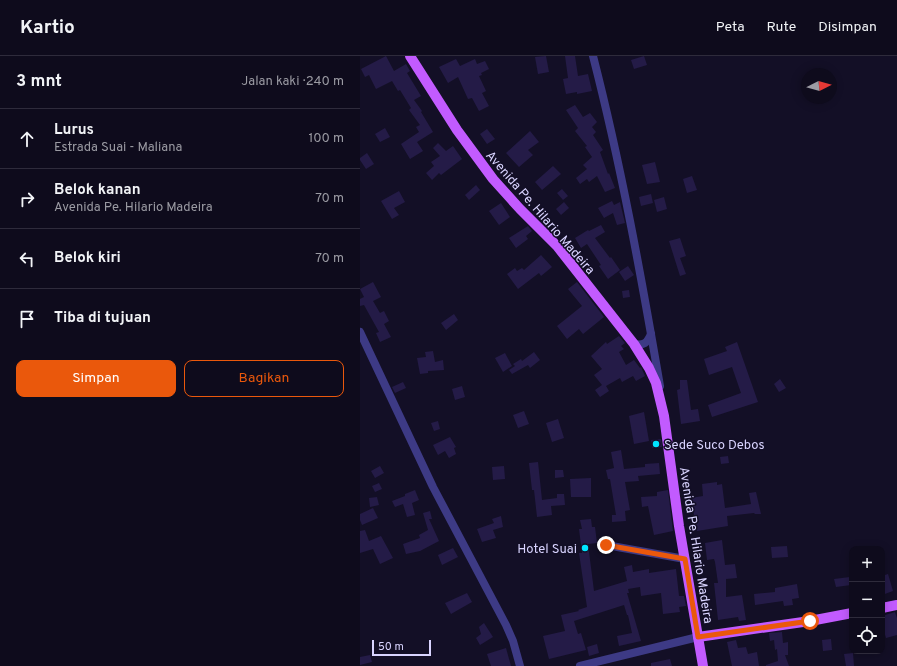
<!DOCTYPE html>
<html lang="id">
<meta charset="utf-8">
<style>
:root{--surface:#0e0b1c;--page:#1c1929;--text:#f1f3f6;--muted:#9b9ba3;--line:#2e2b3b;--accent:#ea580c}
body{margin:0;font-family:Overpass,sans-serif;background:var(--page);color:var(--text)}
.controls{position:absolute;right:12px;bottom:12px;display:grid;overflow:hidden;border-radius:8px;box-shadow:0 2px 10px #0003}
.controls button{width:36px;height:36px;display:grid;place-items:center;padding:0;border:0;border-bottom:1px solid var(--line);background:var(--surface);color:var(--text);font:20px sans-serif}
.compass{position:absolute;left:441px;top:12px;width:36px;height:36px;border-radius:50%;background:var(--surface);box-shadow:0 2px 10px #0003;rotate:84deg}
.scale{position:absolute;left:12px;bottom:10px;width:59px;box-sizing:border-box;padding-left:4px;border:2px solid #d9d4ff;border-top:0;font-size:11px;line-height:14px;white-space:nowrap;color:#d9d4ff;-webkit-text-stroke:3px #130f26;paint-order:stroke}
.stop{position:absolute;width:12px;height:12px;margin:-9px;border:3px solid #ea580c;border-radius:50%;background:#fff}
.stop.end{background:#ea580c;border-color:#fff;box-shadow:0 1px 4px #0008}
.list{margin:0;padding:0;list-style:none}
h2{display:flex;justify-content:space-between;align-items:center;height:52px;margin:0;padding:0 16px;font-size:17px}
h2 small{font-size:13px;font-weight:400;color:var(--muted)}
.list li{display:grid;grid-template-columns:26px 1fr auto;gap:12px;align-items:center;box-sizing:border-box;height:60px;padding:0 16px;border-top:1px solid var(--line)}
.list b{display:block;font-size:15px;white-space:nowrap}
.list p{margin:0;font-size:13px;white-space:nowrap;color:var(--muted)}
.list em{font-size:13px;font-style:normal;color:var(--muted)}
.actions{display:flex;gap:8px;padding:12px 16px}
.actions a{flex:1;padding:9px 0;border:1px solid var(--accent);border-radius:8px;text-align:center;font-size:14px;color:var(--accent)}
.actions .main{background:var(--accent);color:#fff}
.icon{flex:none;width:22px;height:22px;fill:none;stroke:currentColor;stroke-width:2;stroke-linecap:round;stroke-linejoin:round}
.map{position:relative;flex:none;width:537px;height:610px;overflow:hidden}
header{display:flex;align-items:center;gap:24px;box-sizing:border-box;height:56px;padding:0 20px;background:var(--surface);border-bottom:1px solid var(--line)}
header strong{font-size:19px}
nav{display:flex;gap:22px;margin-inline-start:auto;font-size:14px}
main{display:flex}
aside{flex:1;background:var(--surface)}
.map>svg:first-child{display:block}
.building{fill:#241b47}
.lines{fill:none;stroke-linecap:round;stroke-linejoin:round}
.street{stroke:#3d3a85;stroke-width:8}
.primary{stroke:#c25bff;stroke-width:10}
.route{stroke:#ea580c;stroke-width:5}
.poi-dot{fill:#00e5ff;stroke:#130f26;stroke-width:1.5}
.labels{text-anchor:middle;stroke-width:3;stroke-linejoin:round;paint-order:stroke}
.street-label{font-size:13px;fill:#d9d4ff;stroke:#130f26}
.poi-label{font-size:13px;fill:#d9d4ff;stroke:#130f26;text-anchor:start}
</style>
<header>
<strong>Kartio</strong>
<nav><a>Peta</a><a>Rute</a><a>Disimpan</a></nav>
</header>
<main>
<aside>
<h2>3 mnt<small>Jalan kaki · 240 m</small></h2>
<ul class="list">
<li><svg class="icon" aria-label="ahead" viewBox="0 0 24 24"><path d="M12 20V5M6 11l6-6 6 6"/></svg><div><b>Lurus</b><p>Estrada Suai - Maliana</p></div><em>100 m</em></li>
<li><svg class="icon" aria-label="right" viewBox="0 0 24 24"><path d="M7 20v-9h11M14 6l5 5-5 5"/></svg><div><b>Belok kanan</b><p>Avenida Pe. Hilario Madeira</p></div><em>70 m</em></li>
<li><svg class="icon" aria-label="left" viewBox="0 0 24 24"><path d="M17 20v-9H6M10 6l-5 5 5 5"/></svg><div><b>Belok kiri</b></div><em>70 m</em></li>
<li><svg class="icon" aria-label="arrive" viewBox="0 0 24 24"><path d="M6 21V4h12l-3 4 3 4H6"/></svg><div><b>Tiba di tujuan</b></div></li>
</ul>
<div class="actions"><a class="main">Simpan</a><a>Bagikan</a></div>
</aside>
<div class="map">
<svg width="537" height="610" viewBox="0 0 537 610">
<rect width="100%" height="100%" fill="#130f26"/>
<!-- building -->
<g class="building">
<polygon points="26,0 34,15 46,8 50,15 47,17 61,40 54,44 62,55 61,56 73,76 57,86 63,95 50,103 41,88 59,76 56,71 60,69 49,54 51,52 40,34 38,35 32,25 16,33 9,19 5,21 1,13"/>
<polygon points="186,0 189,16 178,18 175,1"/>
<polygon points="205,0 215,0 218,20 228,18 232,35 217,38 217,36 206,38 203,23 208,22"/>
<polygon points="284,0 287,9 274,13 271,4"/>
<polygon points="96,3 100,10 115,3 117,8 125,5 129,13 121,17 122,19 119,20 126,35 122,37 129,50 119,55 112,42 108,43 98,21 88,27 79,11"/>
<polygon points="215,49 223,61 230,57 237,66 232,71 236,76 233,79 243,94 240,96 248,118 249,117 255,132 245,136 237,120 229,126 227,123 220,128 216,122 227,113 223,109 232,101 225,91 227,90 215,75 218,72 206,54"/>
<polygon points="25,72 30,81 20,86 15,78"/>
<polygon points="127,73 135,83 127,88 120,78"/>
<polygon points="170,75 179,86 168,94 173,99 159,111 146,97"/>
<polygon points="78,87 86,95 93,90 102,103 81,119 79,117 72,124 66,117 74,110 71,106 80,100 73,92"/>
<polygon points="7,97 14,108 6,113 0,104 0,102"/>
<polygon points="295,106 300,126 287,128 282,109"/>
<polygon points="193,110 201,118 182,134 175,126"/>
<polygon points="332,120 337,134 327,137 323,123"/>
<polygon points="116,129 120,134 109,144 105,139"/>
<polygon points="202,133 208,140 203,144 197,137"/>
<polygon points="39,135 45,146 34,152 39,159 32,163 21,145"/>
<polygon points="291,138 293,147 281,150 279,141"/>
<polygon points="304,141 307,153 297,156 294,144"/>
<polygon points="252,145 254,149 260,146 265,167 257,169 253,157 244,162 238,152"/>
<polygon points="204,146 209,152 201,159 196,153"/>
<polygon points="141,147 150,161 139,169 129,155"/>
<polygon points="241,169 245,176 235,182 250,202 251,201 260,214 248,223 239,210 241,209 227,188 221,192 215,182 228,174 229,175"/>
<polygon points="168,170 172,175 166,180 168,183 156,192 149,182"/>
<polygon points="320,182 326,200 320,202 326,218 320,220 309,185"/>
<polygon points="181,199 192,211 181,220 179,217 158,233 147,218 155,212 157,215 162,212 164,214"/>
<polygon points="268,210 274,219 265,225 259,216"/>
<polygon points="13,226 21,241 13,245 20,257 24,255 29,265 24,268 31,281 20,286 16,277 19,276 4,249 0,250 0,243 4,241 0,233"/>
<polygon points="217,226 244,261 223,278 219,273 207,283 197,270 222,250 208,233"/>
<polygon points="269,234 270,241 263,242 262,235"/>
<polygon points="94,258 98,264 86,274 81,267"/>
<polygon points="259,280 265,287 261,290 264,293 259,296 266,309 274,304 280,312 281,311 285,320 276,325 273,320 262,326 260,322 246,330 249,335 240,341 235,334 242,329 234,319 242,313 231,300 246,286 247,288"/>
<polygon points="377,286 398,346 352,361 348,349 381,337 372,311 349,319 344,303 367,295 365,291"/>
<polygon points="73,295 75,306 83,304 84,314 68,315 68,317 60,318 57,302 66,301 65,296"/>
<polygon points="174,296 180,304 170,312 168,309 152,318 149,314 155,310 153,308 161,303 162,305"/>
<polygon points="145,297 152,310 143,316 135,302"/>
<polygon points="420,323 426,332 419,336 414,328"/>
<polygon points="320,324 327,324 331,354 338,353 340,365 321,368 317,334 320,333"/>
<polygon points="43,326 46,332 35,337 32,331"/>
<polygon points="102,330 105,341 95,344 92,333"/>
<polygon points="164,355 169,368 158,372 153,359"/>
<polygon points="284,356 289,385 274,388 269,360"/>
<polygon points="198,363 204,382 192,386 186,367"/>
<polygon points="78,365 80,373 74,375 71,367"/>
<polygon points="90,381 96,391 94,392 96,398 89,402 85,395 78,399 73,389"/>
<polygon points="301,383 302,391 292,392 291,384"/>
<polygon points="261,394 264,413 285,411 285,408 299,407 300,418 278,420 279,425 265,426 270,454 265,455 266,465 252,466 252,459 256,459 250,423 248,423 246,414 254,412 251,396"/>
<polygon points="368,400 369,407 361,408 360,401"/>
<polygon points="178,406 182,444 197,442 197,438 204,438 205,449 191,450 192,459 177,461 174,434 172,434 169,407"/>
<polygon points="20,410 24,417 15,422 11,415"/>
<polygon points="144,410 145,423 133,424 132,411"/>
<polygon points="195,414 203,414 204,421 195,422"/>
<polygon points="231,422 231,441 211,441 210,423"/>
<polygon points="357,426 357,429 362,428 365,452 391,448 389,437 396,436 401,458 395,458 394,457 367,460 368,470 337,475 331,442 343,440 342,428"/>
<polygon points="19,427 22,433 15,436 12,430"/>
<polygon points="55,434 59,444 52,447 55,459 47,461 43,448 35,451 32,445 45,440 45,438"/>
<polygon points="308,434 313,475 294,479 288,450 282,451 281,441 297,440 297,436"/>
<polygon points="17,441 19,449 10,451 9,442"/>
<polygon points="13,452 18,462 2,469 0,464 0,458"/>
<polygon points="70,455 72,463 69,463 79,485 60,495 46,498 43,488 60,482 59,479 68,474 63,457"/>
<polygon points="141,460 143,471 133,474 136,482 122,486 117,473 134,467 132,463"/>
<polygon points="231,463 232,471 235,471 237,487 228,488 234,535 267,525 264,511 272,509 273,516 289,513 289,517 316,513 319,540 324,540 326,550 319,551 320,556 303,558 301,537 281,540 280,531 268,533 269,537 267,537 281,585 259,590 257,580 272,577 268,559 267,559 264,549 214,565 218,578 221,577 226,594 189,603 183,580 205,575 201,559 219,555 218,554 227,551 219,497 222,497 219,473 222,473 220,464"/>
<polygon points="5,474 9,485 21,480 33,502 20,508 13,493 0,497 0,475"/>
<polygon points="362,484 365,509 375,508 377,522 366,523 366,541 382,539 386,564 379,565 378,561 358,564 354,527 358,527 355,506 354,503 347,504 345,487"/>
<polygon points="427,490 428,501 412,502 411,491"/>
<polygon points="93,492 98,501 82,509 78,499"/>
<polygon points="528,518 533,535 522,539 522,520"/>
<polygon points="490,521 491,529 476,531 474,523"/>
<polygon points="437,528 439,542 432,543 433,549 424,550 423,545 395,549 394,538 415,536 415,532"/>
<polygon points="107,537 112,546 91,558 85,547"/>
<polygon points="535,556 537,562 537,579 526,582 522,568 522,560"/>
<polygon points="124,567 133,581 120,589 116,582 121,578 119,571"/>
<polygon points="422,576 423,587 428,586 428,599 425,599 429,610 406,610 406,609 418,605 417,593 415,594 414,584 410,585 409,577"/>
<polygon points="471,583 472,594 463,595 462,584"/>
<polygon points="376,584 378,592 386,591 388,598 397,596 399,610 372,610 367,586"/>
<polygon points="237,588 239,597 229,600 227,591"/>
<polygon points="146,592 151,610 131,610 127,598"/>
<polygon points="493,597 494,610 486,610 484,598"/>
<polygon points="10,599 12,606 0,609 0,601"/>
<polygon points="310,603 312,610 291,610 291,607"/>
</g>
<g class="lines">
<!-- street -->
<g class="street">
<path d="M233,0c28,109 48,219 67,330"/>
<polyline points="0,276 73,431 146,569 153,585 160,610"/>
<path d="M274,288c10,2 13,-1 17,-10"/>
<polyline points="246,489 325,503"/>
<polyline points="220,610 338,581"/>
</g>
<!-- primary -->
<g class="primary">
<polyline points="50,0 97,74 133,123 160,153 197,190 274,288 289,312 296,327 304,360 319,470 343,610"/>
<polyline points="522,552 537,549"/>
<polyline points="338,581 450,565 492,557"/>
</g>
</g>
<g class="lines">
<!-- route -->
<polyline class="route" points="246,489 325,503 338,581 450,565"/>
</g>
<!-- markers -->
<g class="poi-dot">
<circle cx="296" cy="388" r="4"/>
<circle cx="225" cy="492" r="4"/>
</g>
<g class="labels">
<!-- street labels -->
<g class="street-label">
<text transform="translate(181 156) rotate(49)" y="5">Avenida Pe. Hilario Madeira</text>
<text transform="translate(337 489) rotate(81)" y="5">Avenida Pe. Hilario Madeira</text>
</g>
<!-- poi labels -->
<g class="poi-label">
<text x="304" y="393">Sede Suco Debos</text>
<text x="217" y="497" text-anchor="end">Hotel Suai</text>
</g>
</g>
</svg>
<div class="controls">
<button>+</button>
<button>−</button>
<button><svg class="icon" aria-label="locate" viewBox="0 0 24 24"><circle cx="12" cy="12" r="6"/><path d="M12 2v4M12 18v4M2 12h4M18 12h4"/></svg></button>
</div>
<svg class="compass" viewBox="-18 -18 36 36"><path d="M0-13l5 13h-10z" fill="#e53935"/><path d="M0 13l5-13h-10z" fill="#9b9ba3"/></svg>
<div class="scale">50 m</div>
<div class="stop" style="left:450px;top:565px"></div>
<div class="stop end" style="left:246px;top:489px"></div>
</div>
</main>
